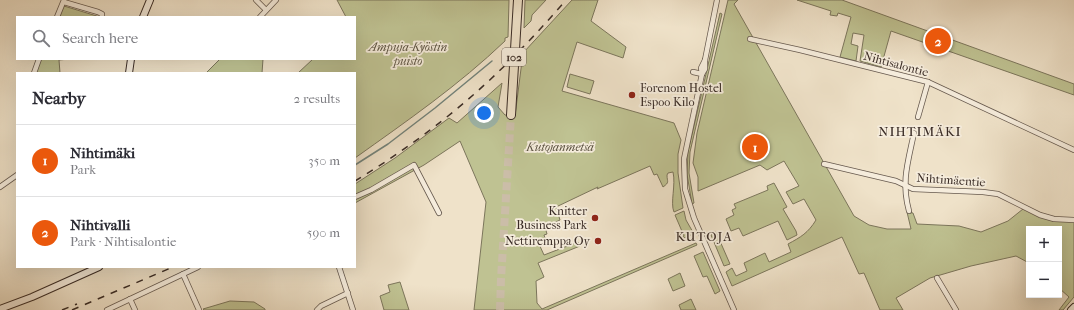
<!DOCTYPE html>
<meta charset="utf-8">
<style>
:root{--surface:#fff;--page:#f7f7f7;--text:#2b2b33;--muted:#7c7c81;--line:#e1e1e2;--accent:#ea580c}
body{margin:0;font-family:"IM FELL French Canon",serif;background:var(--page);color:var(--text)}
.controls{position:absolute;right:12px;bottom:12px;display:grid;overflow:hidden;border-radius:0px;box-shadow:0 4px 16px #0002}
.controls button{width:36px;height:36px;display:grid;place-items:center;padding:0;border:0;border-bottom:1px solid var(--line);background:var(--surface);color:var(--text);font:20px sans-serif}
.you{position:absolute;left:484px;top:113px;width:14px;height:14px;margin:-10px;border:3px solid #fff;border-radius:50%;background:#1a73e8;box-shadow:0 0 0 6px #1a73e833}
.badge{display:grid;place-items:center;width:26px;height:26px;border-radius:50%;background:var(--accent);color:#fff;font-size:13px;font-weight:700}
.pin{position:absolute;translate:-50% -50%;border:2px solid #fff;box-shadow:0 1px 4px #0006}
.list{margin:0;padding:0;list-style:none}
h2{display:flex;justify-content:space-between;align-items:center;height:52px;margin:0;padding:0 16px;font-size:17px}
h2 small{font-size:13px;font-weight:400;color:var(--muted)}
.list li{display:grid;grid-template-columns:26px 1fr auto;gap:12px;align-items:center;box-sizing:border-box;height:72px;padding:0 16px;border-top:1px solid var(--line)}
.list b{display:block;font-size:15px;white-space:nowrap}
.list p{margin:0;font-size:13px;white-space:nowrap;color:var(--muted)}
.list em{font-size:13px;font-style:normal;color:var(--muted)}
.icon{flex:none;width:22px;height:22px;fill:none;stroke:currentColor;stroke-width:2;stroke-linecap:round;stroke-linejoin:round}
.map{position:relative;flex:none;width:1074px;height:310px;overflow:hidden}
.search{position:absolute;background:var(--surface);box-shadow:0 4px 16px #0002;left:16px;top:16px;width:340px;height:44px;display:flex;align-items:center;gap:10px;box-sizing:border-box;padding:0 14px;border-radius:0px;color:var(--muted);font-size:15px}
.panel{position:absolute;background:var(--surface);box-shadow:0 4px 16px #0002;left:16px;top:72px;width:340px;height:196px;border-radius:0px}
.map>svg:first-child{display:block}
.green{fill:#bfc292;stroke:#7c765c}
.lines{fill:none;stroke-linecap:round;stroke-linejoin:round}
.stream{stroke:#73837b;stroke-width:1.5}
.highway-tunnel{stroke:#cbbda8;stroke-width:8;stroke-dasharray:8 4;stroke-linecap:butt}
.street-casing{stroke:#66594e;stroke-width:6}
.secondary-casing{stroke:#392b25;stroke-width:8}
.highway-casing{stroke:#392b25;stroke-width:10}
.street{stroke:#f5ecdc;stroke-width:4.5}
.secondary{stroke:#f5ecdc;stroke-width:6}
.highway{stroke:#efe2c9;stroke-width:8}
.rail{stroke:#392b25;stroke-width:1.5;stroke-dasharray:7 7;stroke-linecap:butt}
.poi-dot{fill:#8f2418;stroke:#f5ecdc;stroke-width:1.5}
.labels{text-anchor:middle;stroke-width:3.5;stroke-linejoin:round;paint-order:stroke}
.shield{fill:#f5ecdc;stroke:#71655c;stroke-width:1}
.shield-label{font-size:11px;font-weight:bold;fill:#392b25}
.park-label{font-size:12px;font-style:italic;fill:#5a5140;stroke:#f5ecdc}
.street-label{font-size:12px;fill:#392b25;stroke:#f5ecdc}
.poi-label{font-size:12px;fill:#392b25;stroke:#f5ecdc;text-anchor:end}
.neighbourhood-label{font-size:13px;letter-spacing:1px;fill:#392b25;stroke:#f5ecdc}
</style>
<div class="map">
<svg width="1074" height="310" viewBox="0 0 1074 310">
<rect width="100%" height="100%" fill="#efe2c9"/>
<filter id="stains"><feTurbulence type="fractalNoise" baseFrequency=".005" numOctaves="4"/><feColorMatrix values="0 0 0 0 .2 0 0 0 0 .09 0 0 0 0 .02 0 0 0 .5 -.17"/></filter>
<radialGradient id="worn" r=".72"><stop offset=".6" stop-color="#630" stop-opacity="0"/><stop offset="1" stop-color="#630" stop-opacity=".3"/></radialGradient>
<!-- green -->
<g class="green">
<path d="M337,0h172l-1,37 -3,1v3c-46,44 -98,80 -150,117v-85h-57l15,-14h42v-42h-9z"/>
<polygon points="525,0 546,0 532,15 531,21 524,28"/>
<path d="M572,0h26l-7,21 35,26 -3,11 -46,-16 -15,49 112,32 7,17 -3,14v19l5,35 -9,4c-4,-9 2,-27 -1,-40l-5,1 -1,2c0,7 3,7 -4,12l-6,-13 -3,1 -4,-9 -53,23 1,-2 -42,20 4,13 -15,7 2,7 -3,1 2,6 -7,3 5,11 34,-13 2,4 -42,17 6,14 -8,4 1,22 5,6 154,-66 1,2 -150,65h-73l12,-108 -26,-61 -36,24 -69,38v-19l40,-26 54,-40 8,5 45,-40 -4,24 7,8 10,1 8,-63z"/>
<path d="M728,0h10l-4,4 120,212 15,9 18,4h24l-4,-17 6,1 4,11 42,2 22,6 27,-11 15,-12 9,4 42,8v76l-11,13h-4l10,-13 -10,-9v-59h-30v34l-13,-7 -45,10 -41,12 -34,20 7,12h-23l-16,-37 -5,1 -17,-37 -110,49 -6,-14 6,-4 4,8 11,-5 -3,-8 21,-10 4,9 22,-10 -3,-8c13,-7 20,-11 28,-24l-12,-21 -11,5 -7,-12 13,-6 -15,-25 -17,9 -7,-5 -62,26v-14l-5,-14 4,-30z"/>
<polygon points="797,0 842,0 1074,84 1074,95 891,31 881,67 860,61 864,35 853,33 851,44 858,46 856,61 840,57 851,17 838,13 837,16 830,15 831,11"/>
<polygon points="63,6 64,6 100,17 58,17"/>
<polygon points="720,13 722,14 690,152 689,173 694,203 692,204 687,174 688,152"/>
<polygon points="40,59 69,59 59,60 60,73 37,73 36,70"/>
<polygon points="220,59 263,59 262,73 206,73"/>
<polygon points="570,74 594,81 590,94 567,87"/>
<polygon points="774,183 787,207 783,209 796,231 797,235 787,240 778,221 743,236 739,228 731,231 726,219 734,215 732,210 736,208 734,204 768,190 767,186"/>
<polygon points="684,211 686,220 694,234 681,239 681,238 684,236 675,215"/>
<polygon points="716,232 730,264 724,266 711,235"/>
<polygon points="703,252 720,291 715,294 707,276 703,277 694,256"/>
<polygon points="680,273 685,286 673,291 668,279"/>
<polygon points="400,282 409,310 384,310 380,296 390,292 388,285"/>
<polygon points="691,299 696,310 681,310 679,305"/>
<polygon points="230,301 254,302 265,309 265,310 204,310 203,309"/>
</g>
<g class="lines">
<!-- stream -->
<polyline class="stream" points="355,165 388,144 435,108 492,61"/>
<!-- highway-tunnel -->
<polyline class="highway-tunnel" points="500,310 501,279 511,115"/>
<defs>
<g id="street">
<polyline points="256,0 266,10"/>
<polyline points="64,2 98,12 102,14 102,17"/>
<polyline points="57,17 64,0"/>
<polyline points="260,17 276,0"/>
<polyline points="750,39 800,50 928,82 1074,150"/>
<polyline points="705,60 705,69 702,74 684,159 685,189 694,218 734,310"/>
<polyline points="693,72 702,74"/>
<polyline points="34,73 39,59"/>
<polyline points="702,74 701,68 705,60 717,0"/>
<polyline points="918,117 928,82"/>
<polyline points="824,164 896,181 913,189 983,192 998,194 1040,215 1054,219 1074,220"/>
<polyline points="0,187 17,175"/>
<polyline points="355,197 371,190 414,165 439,213"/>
<path d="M909,211c-8,-29 -1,-49 5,-78"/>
<polyline points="339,267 353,310"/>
<polyline points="183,274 199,310"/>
<polyline points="937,278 956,310"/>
<polyline points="130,299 135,310"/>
<polyline points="107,310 198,267"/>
<polyline points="317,310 321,306 348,293"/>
</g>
<g id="secondary">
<polyline points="143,17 150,0"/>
<polyline points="129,73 131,59"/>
<polyline points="0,309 32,297 99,267"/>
<polyline points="1071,310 1074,307"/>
</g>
<polyline id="highway" points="511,115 518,0"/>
</defs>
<!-- street casing -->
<use href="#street" class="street-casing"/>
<!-- secondary casing -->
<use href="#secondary" class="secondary-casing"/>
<!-- highway casing -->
<use href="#highway" class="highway-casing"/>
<!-- street -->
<use href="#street" class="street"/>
<!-- secondary -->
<use href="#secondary" class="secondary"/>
<!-- highway -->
<use href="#highway" class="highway"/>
<!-- rail -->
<g class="rail">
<path d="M355,181c61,-37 119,-82 168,-134 15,-15 29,-31 43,-47"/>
<polyline points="62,310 77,304"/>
<polyline points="72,310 173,267"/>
</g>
</g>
<!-- markers -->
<g class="poi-dot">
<circle cx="632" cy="95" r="4"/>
<circle cx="595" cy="218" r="4"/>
<circle cx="598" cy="241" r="4"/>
</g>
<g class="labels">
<!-- shield labels -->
<rect class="shield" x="502" y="48" width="24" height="18" rx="3"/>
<g class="shield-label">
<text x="514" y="61">102</text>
</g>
<!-- park labels -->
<g class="park-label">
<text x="408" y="51">Ampuja-Kyöstin<tspan x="408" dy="14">puisto</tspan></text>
<text x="560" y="151">Kutojanmetsä</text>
</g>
<!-- street labels -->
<g class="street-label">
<text transform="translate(896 64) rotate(15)" y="4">Nihtisalontie</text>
<text transform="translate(951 180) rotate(4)" y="4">Nihtimäentie</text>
</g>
<!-- poi labels -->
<g class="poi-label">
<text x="640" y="92" text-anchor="start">Forenom Hostel<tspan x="640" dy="14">Espoo Kilo</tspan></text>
<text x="587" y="215">Knitter<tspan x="587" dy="14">Business Park</tspan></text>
<text x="590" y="245">Nettiremppa Oy</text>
</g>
<!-- neighbourhood labels -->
<g class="neighbourhood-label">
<text x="920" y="136">NIHTIMÄKI</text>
<text x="704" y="241">KUTOJA</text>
</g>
</g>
<rect width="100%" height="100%" filter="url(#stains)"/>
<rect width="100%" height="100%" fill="url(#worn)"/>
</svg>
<div class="controls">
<button>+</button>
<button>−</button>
</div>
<div class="you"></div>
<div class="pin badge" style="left:755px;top:147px">1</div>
<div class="pin badge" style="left:938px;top:41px">2</div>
<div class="search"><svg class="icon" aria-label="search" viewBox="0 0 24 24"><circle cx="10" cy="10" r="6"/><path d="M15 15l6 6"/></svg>Search here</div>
<section class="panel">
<h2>Nearby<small>2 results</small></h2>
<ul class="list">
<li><span class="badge">1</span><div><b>Nihtimäki</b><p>Park</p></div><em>350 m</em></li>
<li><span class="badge">2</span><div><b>Nihtivalli</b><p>Park · Nihtisalontie</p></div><em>590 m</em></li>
</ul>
</section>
</div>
